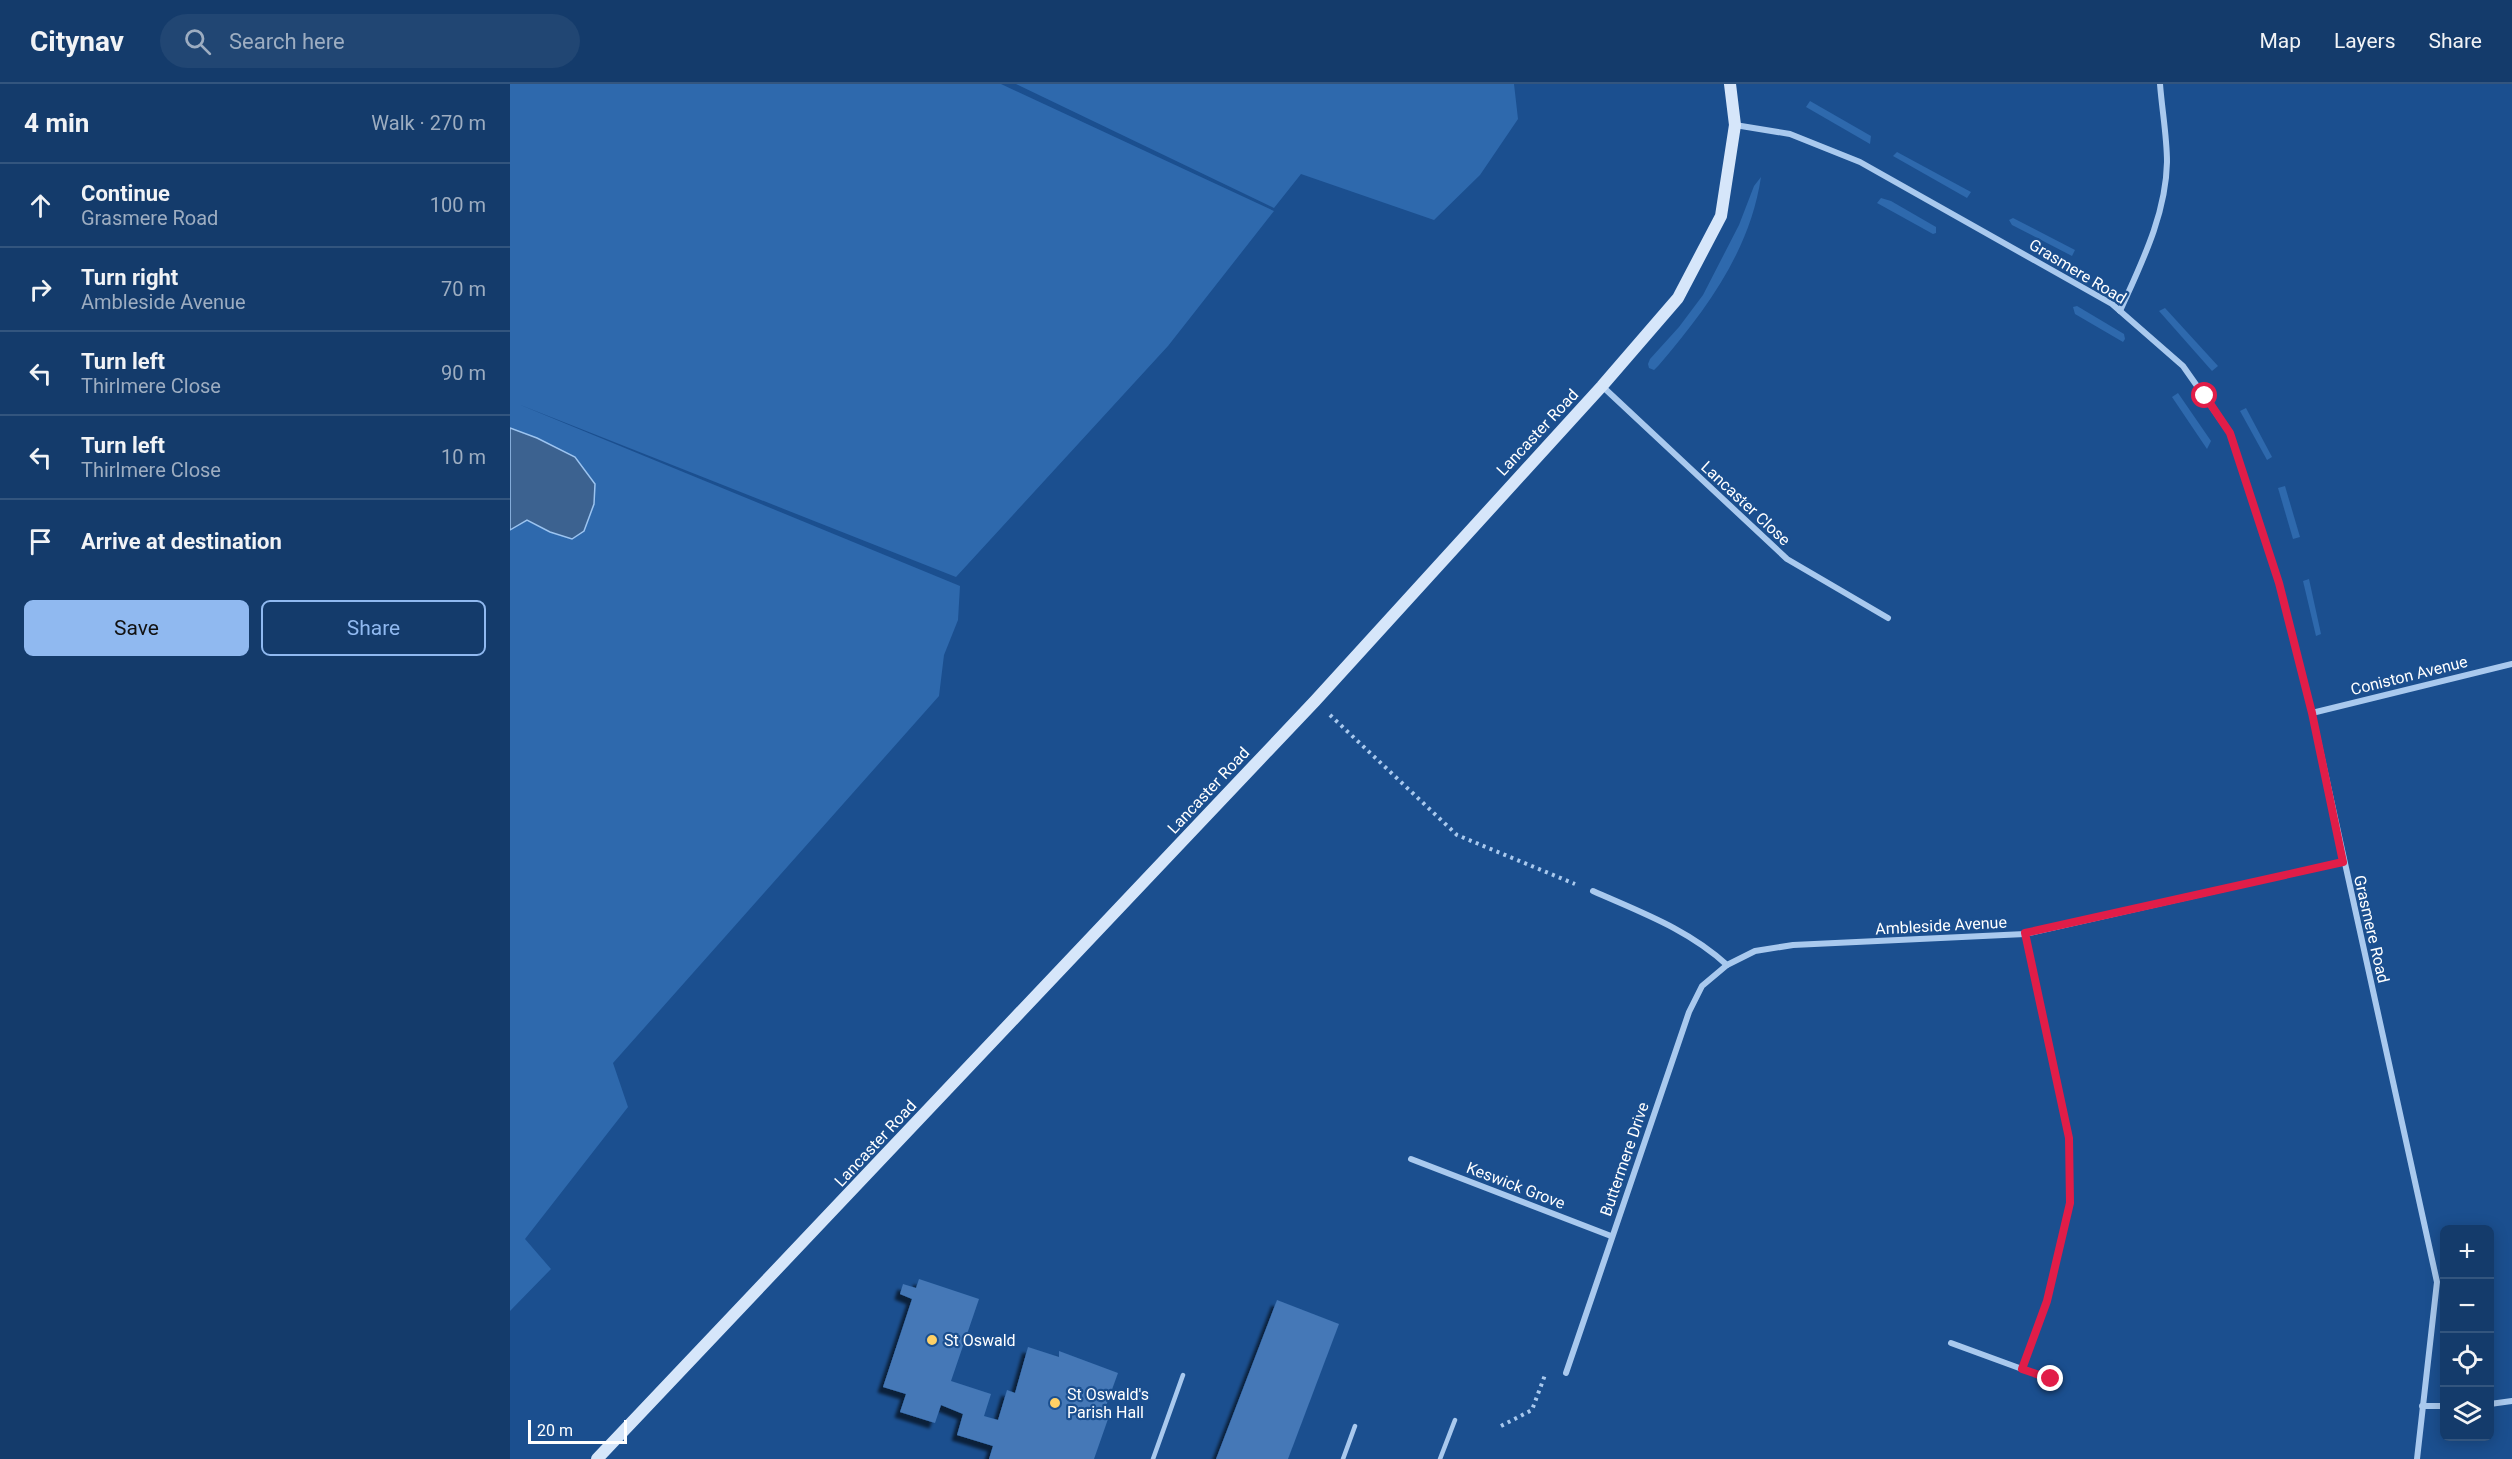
<!DOCTYPE html>
<meta charset="utf-8">
<style>
:root{--surface:#143b6b;--page:#214673;--text:#f1f3f6;--muted:#9dadc1;--line:#33557e;--accent:#90b9f0}
body{margin:0;font-family:Roboto,sans-serif;background:var(--page);color:var(--text)}
.controls{position:absolute;right:18px;bottom:18px;display:grid;overflow:hidden;border-radius:9px;box-shadow:0 3px 15px #0003}
.controls button{width:54px;height:54px;display:grid;place-items:center;padding:0;border:0;border-bottom:2px solid var(--line);background:var(--surface);color:var(--text);font:30px sans-serif}
.scale{position:absolute;left:18px;bottom:15px;width:99px;box-sizing:border-box;padding-left:6px;border:3px solid #fff;border-top:0;font-size:16px;line-height:21px;white-space:nowrap;color:#fff;-webkit-text-stroke:4px #1b4f8f;paint-order:stroke}
.stop{position:absolute;width:18px;height:18px;margin:-14px;border:4px solid #e11d48;border-radius:50%;background:#fff}
.stop.end{background:#e11d48;border-color:#fff;box-shadow:0 2px 6px #0008}
.list{margin:0;padding:0;list-style:none}
h2{display:flex;justify-content:space-between;align-items:center;height:78px;margin:0;padding:0 24px;font-size:26px}
h2 small{font-size:20px;font-weight:400;color:var(--muted)}
.list li{display:grid;grid-template-columns:39px 1fr auto;gap:18px;align-items:center;box-sizing:border-box;height:84px;padding:0 24px;border-top:2px solid var(--line)}
.list b{display:block;font-size:22px;white-space:nowrap}
.list p{margin:0;font-size:20px;white-space:nowrap;color:var(--muted)}
.list em{font-size:20px;font-style:normal;color:var(--muted)}
.actions{display:flex;gap:12px;padding:18px 24px}
.actions a{flex:1;padding:14px 0;border:2px solid var(--accent);border-radius:9px;text-align:center;font-size:21px;color:var(--accent)}
.actions .main{background:var(--accent);color:#111}
.icon{flex:none;width:33px;height:33px;fill:none;stroke:currentColor;stroke-width:2;stroke-linecap:round;stroke-linejoin:round}
.map{position:relative;flex:none;width:2002px;height:1375px;overflow:hidden}
header{display:flex;align-items:center;gap:36px;box-sizing:border-box;height:84px;padding:0 30px;background:var(--surface);border-bottom:2px solid var(--line)}
header strong{font-size:28px}
nav{display:flex;gap:33px;margin-inline-start:auto;font-size:21px}
.search{width:420px;height:54px;background:var(--page);display:flex;align-items:center;gap:15px;box-sizing:border-box;padding:0 21px;border-radius:33px;color:var(--muted);font-size:22px}
main{display:flex}
aside{flex:1;background:var(--surface)}
.map>svg:first-child{display:block}
.green{fill:#2e69ad}
.water{fill:#3c6290;stroke:#9cc4f0;stroke-width:1.5}
.building{fill:#4478b7;filter:url(#shadow)}
.lines{fill:none;stroke-linecap:round;stroke-linejoin:round}
.path{stroke:#a9c9ee;stroke-width:4;stroke-dasharray:3 4.5;stroke-linecap:butt}
.service{stroke:#a9c9ee;stroke-width:4.5}
.minor{stroke:#a9c9ee;stroke-width:6}
.secondary{stroke:#d6e6fa;stroke-width:12}
.route{stroke:#e11d48;stroke-width:8}
.poi-dot{fill:#ffd166;stroke:#1b4f8f;stroke-width:2}
.labels{text-anchor:middle;stroke-width:4.5;stroke-linejoin:round;paint-order:stroke}
.street-label{font-size:16px;fill:#fff;stroke:#1b4f8f}
.poi-label{font-size:16px;fill:#fff;stroke:#1b4f8f;text-anchor:start}
</style>
<header>
<strong>Citynav</strong>
<div class="search"><svg class="icon" aria-label="search" viewBox="0 0 24 24"><circle cx="10" cy="10" r="6"/><path d="M15 15l6 6"/></svg>Search here</div>
<nav><a>Map</a><a>Layers</a><a>Share</a></nav>
</header>
<main>
<aside>
<h2>4 min<small>Walk · 270 m</small></h2>
<ul class="list">
<li><svg class="icon" aria-label="ahead" viewBox="0 0 24 24"><path d="M12 20V5M6 11l6-6 6 6"/></svg><div><b>Continue</b><p>Grasmere Road</p></div><em>100 m</em></li>
<li><svg class="icon" aria-label="right" viewBox="0 0 24 24"><path d="M7 20v-9h11M14 6l5 5-5 5"/></svg><div><b>Turn right</b><p>Ambleside Avenue</p></div><em>70 m</em></li>
<li><svg class="icon" aria-label="left" viewBox="0 0 24 24"><path d="M17 20v-9H6M10 6l-5 5 5 5"/></svg><div><b>Turn left</b><p>Thirlmere Close</p></div><em>90 m</em></li>
<li><svg class="icon" aria-label="left" viewBox="0 0 24 24"><path d="M17 20v-9H6M10 6l-5 5 5 5"/></svg><div><b>Turn left</b><p>Thirlmere Close</p></div><em>10 m</em></li>
<li><svg class="icon" aria-label="arrive" viewBox="0 0 24 24"><path d="M6 21V4h12l-3 4 3 4H6"/></svg><div><b>Arrive at destination</b></div></li>
</ul>
<div class="actions"><a class="main">Save</a><a>Share</a></div>
</aside>
<div class="map">
<svg width="2002" height="1375" viewBox="0 0 2002 1375">
<defs>
<filter id="shadow"><feDropShadow dx="-5.5" dy="5.5" stdDeviation="1.5" flood-color="#0009"/></filter>
</defs>
<rect width="100%" height="100%" fill="#1b4f8f"/>
<!-- green -->
<g class="green">
<polygon points="0,0 491,0 764,127 658,262 446,493 8,320 450,502 448,536 434,571 429,612 103,979 118,1023 15,1155 41,1185 0,1227"/>
<polygon points="506,0 1004,0 1008,35 970,91 924,136 791,90 764,124"/>
<polygon points="1300,17 1361,52 1360,60 1296,23"/>
<polygon points="1387,68 1461,108 1457,114 1383,72"/>
<path d="M1251,93c-11,74 -55,133 -102,188l-5,5 -5,-2 -1,-4 2,-5 29,-32 24,-32 36,-70 15,-39z"/>
<polygon points="1371,114 1381,117 1426,143 1426,149 1423,150 1367,119"/>
<polygon points="1503,134 1565,166 1562,172 1502,141 1499,136"/>
<polygon points="1567,222 1614,250 1615,255 1613,258 1565,230 1563,223"/>
<polygon points="1655,224 1708,282 1702,287 1649,227"/>
<polygon points="1668,309 1701,357 1697,365 1662,313"/>
<polygon points="1736,324 1762,373 1757,376 1730,327"/>
<polygon points="1775,402 1790,453 1783,455 1768,404"/>
<polygon points="1799,495 1811,550 1806,552 1793,497"/>
</g>
<!-- water -->
<polygon class="water" points="0,344 27,354 65,373 85,400 84,420 74,447 62,455 40,448 17,436 0,446"/>
<!-- building -->
<g class="building">
<polygon points="409,1195 469,1215 441,1297 481,1310 474,1332 488,1336 497,1306 505,1309 518,1263 549,1273 549,1267 608,1289 592,1333 598,1335 584,1375 479,1375 483,1362 447,1351 453,1330 431,1321 425,1339 390,1328 396,1310 373,1303 402,1215 390,1210 393,1200 406,1204"/>
<polygon points="767,1216 829,1240 778,1375 706,1375"/>
</g>
<g class="lines">
<!-- path -->
<g class="path">
<polyline points="820,631 947,751 1065,800"/>
<polyline points="991,1342 1022,1326 1035,1291 1037,1291"/>
</g>
<!-- service -->
<g class="service">
<polyline points="643,1375 673,1291"/>
<polyline points="833,1375 845,1342"/>
<polyline points="930,1375 945,1336"/>
</g>
<!-- minor -->
<g class="minor">
<polyline points="1225,41 1280,50 1350,78 1602,220 1673,282 1720,349 1769,499 1802,629 1927,1198 1907,1375"/>
<path d="M1610,227c21,-47 46,-96 47,-149 0,-25 -5,-52 -7,-78"/>
<polyline points="1092,302 1277,475 1378,534"/>
<polyline points="1802,629 2002,580"/>
<path d="M1083,807c47,21 95,38 134,74l28,-14 38,-6 232,-11 318,-72"/>
<polyline points="901,1075 1101,1152"/>
<polyline points="1441,1259 1512,1285 1537,1217 1560,1119 1559,1054 1515,850"/>
<polyline points="1512,1285 1541,1295"/>
<polyline points="1056,1289 1179,928 1192,902 1217,881"/>
<polyline points="1980,1320 2002,1317"/>
<polyline points="1912,1322 1934,1322"/>
</g>
<!-- secondary -->
<polyline class="secondary" points="87,1375 805,617 1092,302 1168,214 1211,132 1225,41 1220,0"/>
</g>
<g class="lines">
<!-- route -->
<polyline class="route" points="1541,1295 1512,1285 1537,1217 1560,1119 1559,1054 1515,849 1833,778 1802,629 1769,499 1720,349 1695,312"/>
</g>
<!-- markers -->
<g class="poi-dot">
<circle cx="422" cy="1256" r="6"/>
<circle cx="545" cy="1319" r="6"/>
</g>
<g class="labels">
<!-- street labels -->
<g class="street-label">
<text transform="translate(1568 187) rotate(31)" y="6">Grasmere Road</text>
<text transform="translate(1027 348) rotate(-47)" y="6">Lancaster Road</text>
<text transform="translate(1236 419) rotate(43)" y="6">Lancaster Close</text>
<text transform="translate(1899 591) rotate(-14)" y="6">Coniston Avenue</text>
<text transform="translate(698 706) rotate(-47)" y="6">Lancaster Road</text>
<text transform="translate(1431 841) rotate(-3)" y="6">Ambleside Avenue</text>
<text transform="translate(1862 845) rotate(77)" y="6">Grasmere Road</text>
<text transform="translate(365 1059) rotate(-47)" y="6">Lancaster Road</text>
<text transform="translate(1114 1075) rotate(-71)" y="6">Buttermere Drive</text>
<text transform="translate(1006 1101) rotate(21)" y="6">Keswick Grove</text>
</g>
<!-- poi labels -->
<g class="poi-label">
<text x="434" y="1262">St Oswald</text>
<text x="557" y="1316">St Oswald's<tspan x="557" dy="18">Parish Hall</tspan></text>
</g>
</g>
</svg>
<div class="controls">
<button>+</button>
<button>−</button>
<button><svg class="icon" aria-label="locate" viewBox="0 0 24 24"><circle cx="12" cy="12" r="6"/><path d="M12 2v4M12 18v4M2 12h4M18 12h4"/></svg></button>
<button><svg class="icon" aria-label="layers" viewBox="0 0 24 24"><path d="M12 4l9 5-9 5-9-5zM3 14l9 5 9-5"/></svg></button>
</div>
<div class="scale">20 m</div>
<div class="stop" style="left:1695px;top:312px"></div>
<div class="stop end" style="left:1541px;top:1295px"></div>
</div>
</main>
